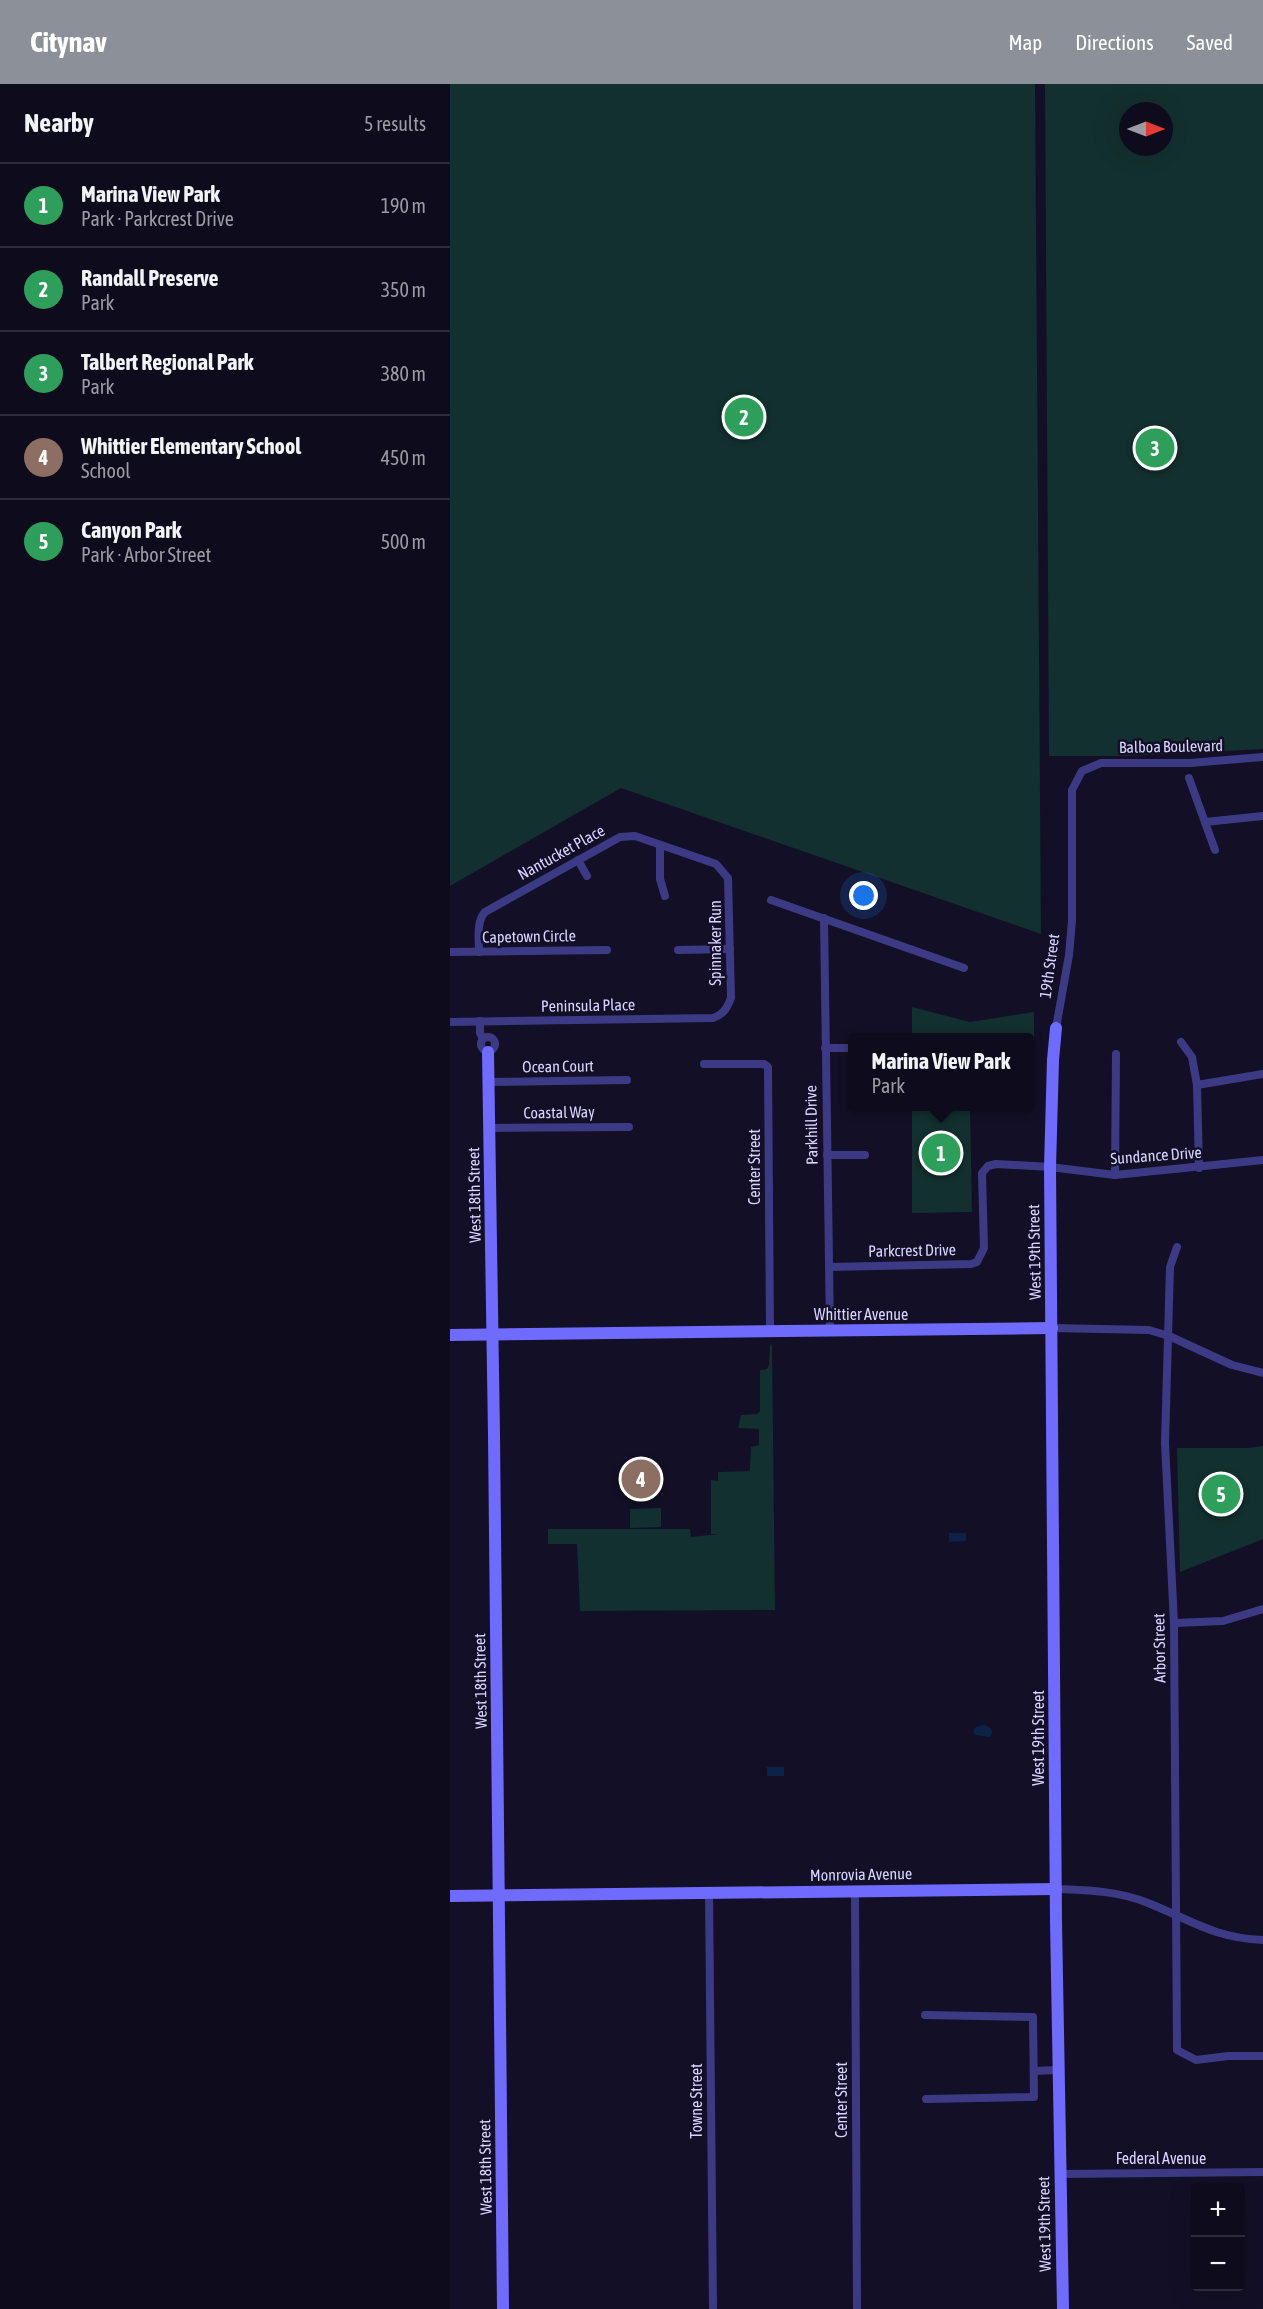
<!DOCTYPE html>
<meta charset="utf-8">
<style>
:root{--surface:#0e0b1c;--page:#1c1929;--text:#f1f3f6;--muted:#9b9ba3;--line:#2e2b3b;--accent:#8c9099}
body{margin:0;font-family:"Asap Condensed",sans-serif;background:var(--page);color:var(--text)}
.controls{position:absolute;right:18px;bottom:18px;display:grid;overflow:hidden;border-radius:6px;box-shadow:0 6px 24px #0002}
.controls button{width:54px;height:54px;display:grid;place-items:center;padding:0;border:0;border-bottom:2px solid var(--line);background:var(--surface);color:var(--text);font:30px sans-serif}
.compass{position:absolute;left:669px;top:18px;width:54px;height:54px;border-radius:50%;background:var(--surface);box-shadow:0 6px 24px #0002;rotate:90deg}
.you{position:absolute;left:414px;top:812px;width:21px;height:21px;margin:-15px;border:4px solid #fff;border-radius:50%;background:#1a73e8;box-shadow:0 0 0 9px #1a73e833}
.badge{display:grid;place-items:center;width:39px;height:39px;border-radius:50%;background:var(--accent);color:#fff;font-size:20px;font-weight:700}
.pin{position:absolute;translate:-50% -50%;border:3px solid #fff;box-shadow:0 2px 6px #0006}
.popup{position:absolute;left:398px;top:949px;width:186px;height:78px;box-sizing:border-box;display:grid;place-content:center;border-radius:6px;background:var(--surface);filter:drop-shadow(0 2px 4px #0005);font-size:20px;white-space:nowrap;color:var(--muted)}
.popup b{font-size:22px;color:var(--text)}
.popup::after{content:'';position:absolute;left:50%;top:100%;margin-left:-12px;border:12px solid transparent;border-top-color:var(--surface)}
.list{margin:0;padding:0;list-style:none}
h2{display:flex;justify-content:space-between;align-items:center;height:78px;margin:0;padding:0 24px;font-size:26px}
h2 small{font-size:20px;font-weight:400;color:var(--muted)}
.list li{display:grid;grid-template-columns:39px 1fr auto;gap:18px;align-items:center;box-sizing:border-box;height:84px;padding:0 24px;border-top:2px solid var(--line)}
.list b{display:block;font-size:22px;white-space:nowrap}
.list p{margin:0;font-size:20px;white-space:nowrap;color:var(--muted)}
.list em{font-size:20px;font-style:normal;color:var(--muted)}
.map{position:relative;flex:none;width:813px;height:2225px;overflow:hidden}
header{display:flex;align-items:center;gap:36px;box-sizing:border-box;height:84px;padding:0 30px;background:var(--accent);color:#fff}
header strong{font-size:28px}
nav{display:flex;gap:33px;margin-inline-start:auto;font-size:21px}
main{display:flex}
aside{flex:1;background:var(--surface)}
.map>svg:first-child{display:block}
.green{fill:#12302f;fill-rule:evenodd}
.water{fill:#0c2248}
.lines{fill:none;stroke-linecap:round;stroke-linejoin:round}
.street{stroke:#3d3a85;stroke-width:8}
.secondary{stroke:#6f6bff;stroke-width:12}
.labels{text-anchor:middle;stroke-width:5;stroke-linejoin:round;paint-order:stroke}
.street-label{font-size:16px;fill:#d9d4ff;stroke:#130f26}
</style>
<header>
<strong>Citynav</strong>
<nav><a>Map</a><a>Directions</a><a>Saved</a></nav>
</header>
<main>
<aside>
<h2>Nearby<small>5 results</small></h2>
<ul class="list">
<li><span class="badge" style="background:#2e9e5b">1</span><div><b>Marina View Park</b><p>Park · Parkcrest Drive</p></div><em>190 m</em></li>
<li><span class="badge" style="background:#2e9e5b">2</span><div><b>Randall Preserve</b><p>Park</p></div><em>350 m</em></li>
<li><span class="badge" style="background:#2e9e5b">3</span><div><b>Talbert Regional Park</b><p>Park</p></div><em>380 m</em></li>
<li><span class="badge" style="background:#8d6e63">4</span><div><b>Whittier Elementary School</b><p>School</p></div><em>450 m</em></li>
<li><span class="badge" style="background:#2e9e5b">5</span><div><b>Canyon Park</b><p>Park · Arbor Street</p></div><em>500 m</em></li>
</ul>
</aside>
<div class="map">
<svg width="813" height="2225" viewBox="0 0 813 2225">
<rect width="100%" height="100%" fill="#130f26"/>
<!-- green -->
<g class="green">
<polygon points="0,0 585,0 591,850 171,704 0,802"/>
<path d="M595,0h218v665l-133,7h-81zM678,27h36v36h-36z"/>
<polygon points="462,923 520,938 584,928 584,1009 580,1009 580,954 462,953"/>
<polygon points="462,1023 520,1023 522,1128 462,1129"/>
<polygon points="322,1260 325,1526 130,1527 127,1460 98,1460 98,1445 240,1445 241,1453 269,1450 261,1450 261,1396 268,1397 268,1388 300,1387 301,1363 309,1361 309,1345 288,1344 291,1331 307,1330 310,1327 310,1286 317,1285 319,1281 320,1261"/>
<polygon points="813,1362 813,1455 730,1488 727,1364 798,1364"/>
<polygon points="211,1424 211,1443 180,1444 180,1425"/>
</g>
<!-- water -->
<g class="water">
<polygon points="499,1449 516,1449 516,1457 499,1458"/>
<polygon points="534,1641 541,1644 542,1649 540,1653 525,1651 523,1648 526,1643"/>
<rect x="317" y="1683" width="17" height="9"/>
</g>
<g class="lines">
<!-- street -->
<g class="street">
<polyline points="739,694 765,766"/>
<polyline points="755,738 813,732"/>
<polyline points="210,761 210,795 215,812"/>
<polyline points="128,776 137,792"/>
<polyline points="321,816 514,884"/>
<polyline points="374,834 380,1247"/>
<polyline points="228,866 280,865"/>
<polyline points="0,868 157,866"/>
<polyline points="30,937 30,949 33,955"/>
<path d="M0,938l263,-4c11,-4 14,-10 18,-20l-3,-120 -12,-14 -81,-28 -15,1 -135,75c-9,10 -6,27 -6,40"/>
<polyline points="606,944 619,871 622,837 622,706 632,687 651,679 740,679 813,673"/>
<circle cx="38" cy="960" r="7"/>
<polyline points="731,958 742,973 747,1001 749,1084"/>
<polyline points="375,964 402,964"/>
<polyline points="254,980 314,980 318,983 320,1248"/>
<polyline points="39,998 177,996"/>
<polyline points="747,1001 813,990"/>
<polyline points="40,1044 179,1043"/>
<polyline points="377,1071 415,1071"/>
<polyline points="665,1091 666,970"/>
<polyline points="727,1163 720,1183 715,1359 724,1539 727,1966 746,1976 778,1972 813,1972"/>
<polyline points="379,1183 521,1180 527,1178 534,1164 532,1089 538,1082 546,1080 600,1083 665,1091 813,1076"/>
<polyline points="602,1244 699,1246 719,1252 782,1281 813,1289"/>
<polyline points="724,1539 773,1537 813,1525"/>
<path d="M606,1805c31,1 63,2 92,14 43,17 66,35 115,37"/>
<polyline points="405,1807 407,2225"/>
<polyline points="259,1808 263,2225"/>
<polyline points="475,1931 583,1933 584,2013 476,2015"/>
<polyline points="584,1987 608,1986"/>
<polyline points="610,2090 813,2088"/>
</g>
<!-- secondary -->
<g class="secondary">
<polyline points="606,944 603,976 600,1083 606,1837 613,2225"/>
<polyline points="38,968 44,1351 53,2225"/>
<polyline points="0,1251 602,1244"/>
<polyline points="0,1812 606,1805"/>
</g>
</g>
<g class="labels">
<!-- street labels -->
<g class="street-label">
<text transform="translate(721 662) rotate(-1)" y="6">Balboa Boulevard</text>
<text transform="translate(111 768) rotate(-29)" y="6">Nantucket Place</text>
<text transform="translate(79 852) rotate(-1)" y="6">Capetown Circle</text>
<text transform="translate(265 859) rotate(-90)" y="6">Spinnaker Run</text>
<text transform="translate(599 882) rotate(-82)" y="6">19th Street</text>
<text transform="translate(138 921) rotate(-1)" y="6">Peninsula Place</text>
<text transform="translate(108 982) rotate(-1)" y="6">Ocean Court</text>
<text transform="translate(109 1028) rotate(-1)" y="6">Coastal Way</text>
<text transform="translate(361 1041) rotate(-91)" y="6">Parkhill Drive</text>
<text transform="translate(706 1071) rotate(-4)" y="6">Sundance Drive</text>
<text transform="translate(304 1083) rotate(-90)" y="6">Center Street</text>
<text transform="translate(24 1111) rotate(-91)" y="6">West 18th Street</text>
<text transform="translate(462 1166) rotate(-1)" y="6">Parkcrest Drive</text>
<text transform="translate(584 1168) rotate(-91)" y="6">West 19th Street</text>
<text x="411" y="1236">Whittier Avenue</text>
<text transform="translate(709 1564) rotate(-91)" y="6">Arbor Street</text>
<text transform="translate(30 1597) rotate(-91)" y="6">West 18th Street</text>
<text transform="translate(588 1654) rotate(-90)" y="6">West 19th Street</text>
<text transform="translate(411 1790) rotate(-1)" y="6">Monrovia Avenue</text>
<text transform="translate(391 2016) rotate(-90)" y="6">Center Street</text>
<text transform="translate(246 2017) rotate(-90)" y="6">Towne Street</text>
<text x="711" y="2080">Federal Avenue</text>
<text transform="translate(35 2083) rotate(-91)" y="6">West 18th Street</text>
<text transform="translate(594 2140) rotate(-91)" y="6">West 19th Street</text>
</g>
</g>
</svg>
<div class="controls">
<button>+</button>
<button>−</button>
</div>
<svg class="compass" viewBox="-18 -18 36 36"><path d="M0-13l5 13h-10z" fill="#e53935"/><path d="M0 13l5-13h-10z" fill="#9b9ba3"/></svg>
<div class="you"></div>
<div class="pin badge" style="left:491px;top:1069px;background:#2e9e5b">1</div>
<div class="popup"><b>Marina View Park</b>Park</div>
<div class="pin badge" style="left:294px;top:333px;background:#2e9e5b">2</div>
<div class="pin badge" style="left:705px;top:364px;background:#2e9e5b">3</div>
<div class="pin badge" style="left:191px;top:1395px;background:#8d6e63">4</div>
<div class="pin badge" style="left:771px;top:1410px;background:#2e9e5b">5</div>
</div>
</main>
